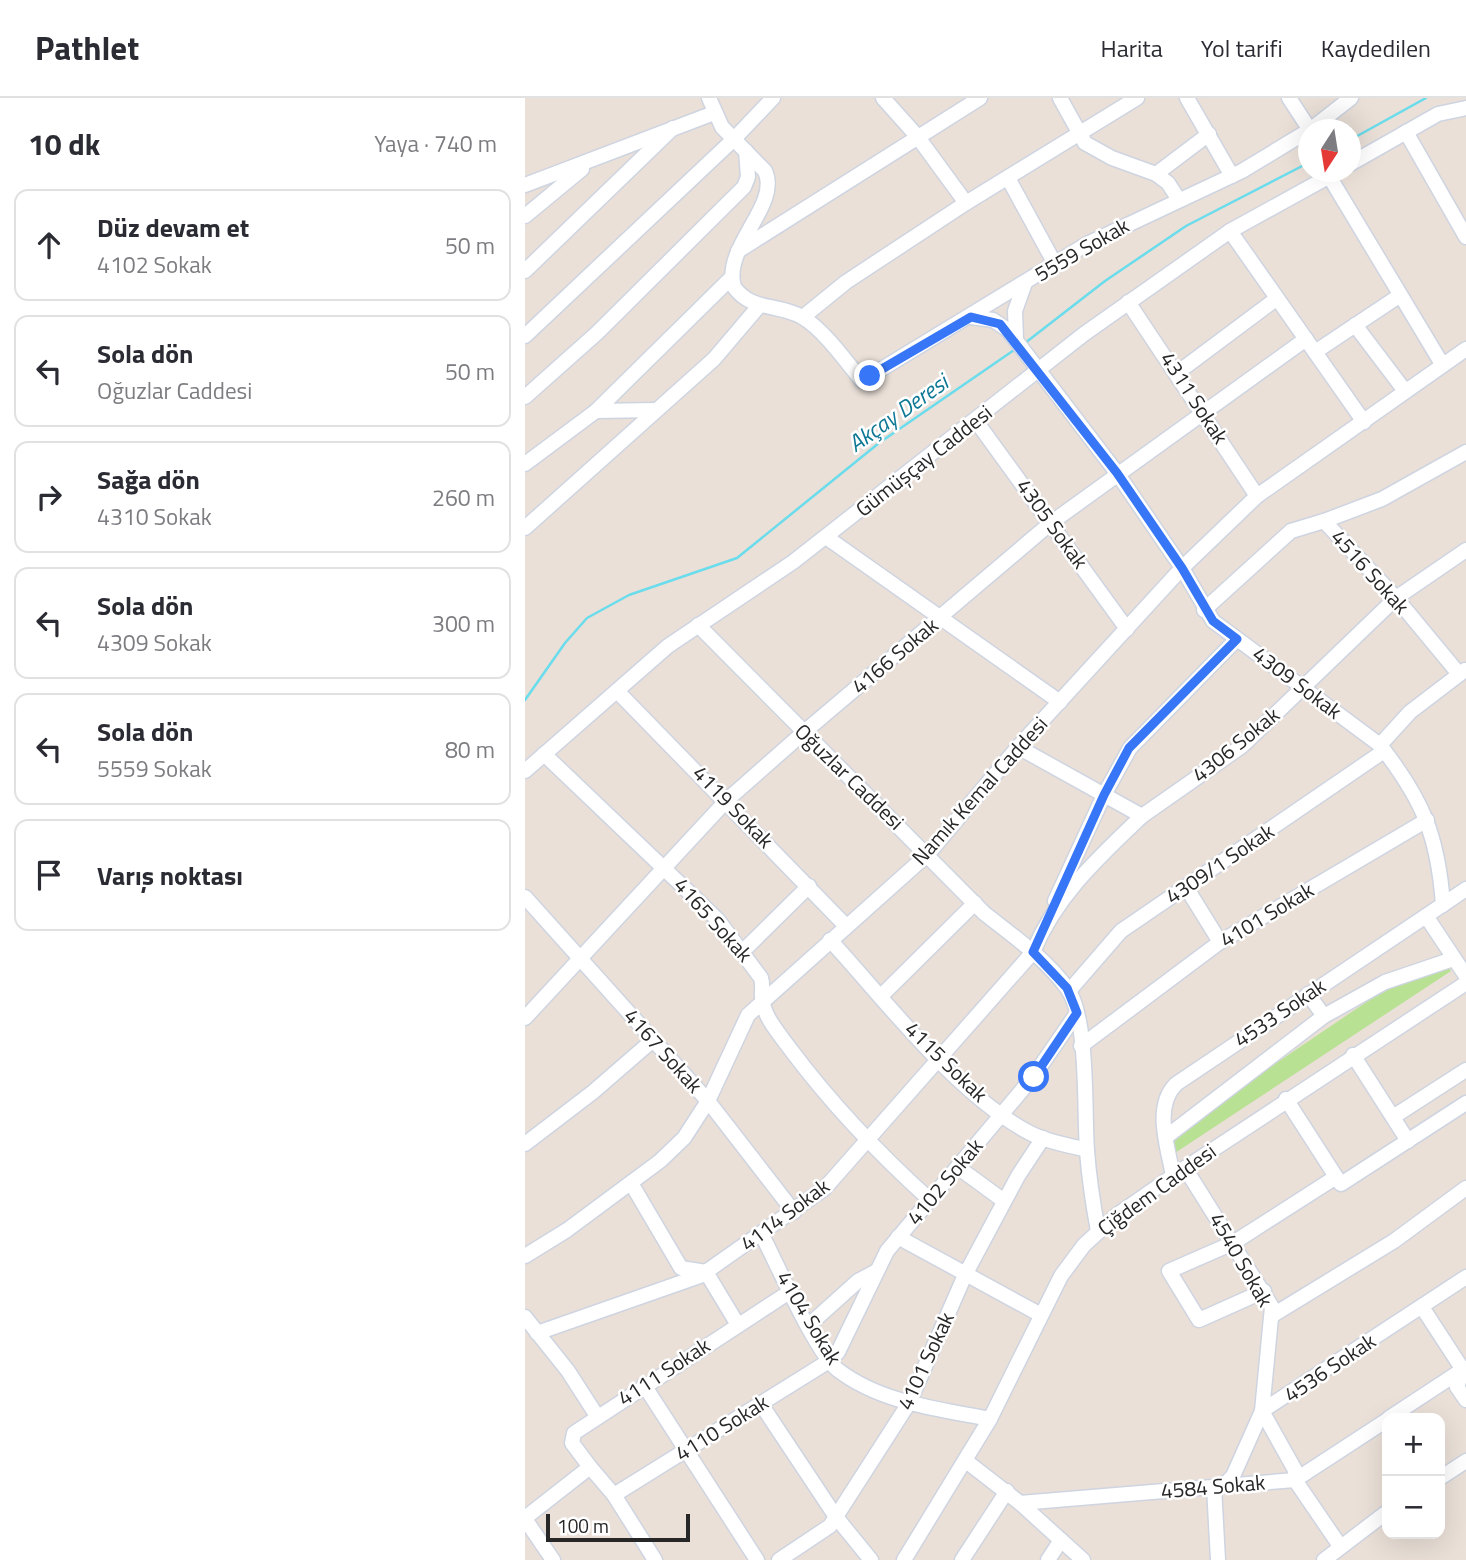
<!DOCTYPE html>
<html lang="tr">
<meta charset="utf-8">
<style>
:root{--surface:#fff;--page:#f2f2f3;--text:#2b2b33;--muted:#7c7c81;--line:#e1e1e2}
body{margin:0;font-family:"Titillium Web",sans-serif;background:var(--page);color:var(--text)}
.controls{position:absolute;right:21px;bottom:21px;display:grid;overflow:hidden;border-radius:14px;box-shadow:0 7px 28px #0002}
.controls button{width:63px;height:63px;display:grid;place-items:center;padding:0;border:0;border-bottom:2px solid var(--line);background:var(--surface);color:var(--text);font:35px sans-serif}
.compass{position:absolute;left:773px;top:21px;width:63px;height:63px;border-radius:50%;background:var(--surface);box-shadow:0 7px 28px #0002;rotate:192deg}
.scale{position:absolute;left:21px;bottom:18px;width:144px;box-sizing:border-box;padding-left:7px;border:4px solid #272727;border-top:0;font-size:19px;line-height:24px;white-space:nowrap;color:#272727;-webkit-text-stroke:5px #fff;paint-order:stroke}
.stop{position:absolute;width:21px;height:21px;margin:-16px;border:5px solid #3776f7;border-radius:50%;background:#fff}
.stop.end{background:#3776f7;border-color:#fff;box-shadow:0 2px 7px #0008}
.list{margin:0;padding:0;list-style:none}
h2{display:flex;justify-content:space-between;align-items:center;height:91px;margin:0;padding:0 28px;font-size:30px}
h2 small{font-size:23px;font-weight:400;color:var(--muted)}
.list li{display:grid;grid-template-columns:46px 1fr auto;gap:21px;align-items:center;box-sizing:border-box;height:112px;margin:0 14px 14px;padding:0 14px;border:2px solid var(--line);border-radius:14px}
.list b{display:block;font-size:26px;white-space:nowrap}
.list p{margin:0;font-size:23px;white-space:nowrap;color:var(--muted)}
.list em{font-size:23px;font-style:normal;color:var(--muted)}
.icon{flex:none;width:38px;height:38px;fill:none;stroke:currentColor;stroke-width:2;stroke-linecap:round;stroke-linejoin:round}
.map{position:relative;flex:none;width:941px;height:1462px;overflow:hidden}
header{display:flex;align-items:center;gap:42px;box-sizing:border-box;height:98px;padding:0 35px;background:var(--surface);border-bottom:2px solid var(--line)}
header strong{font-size:33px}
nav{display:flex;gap:38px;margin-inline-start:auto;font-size:24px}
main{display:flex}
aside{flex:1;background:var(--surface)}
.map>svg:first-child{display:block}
.green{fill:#b9e194}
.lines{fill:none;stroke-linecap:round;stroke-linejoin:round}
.stream{stroke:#6adcec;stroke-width:2.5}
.minor-casing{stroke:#ced4e0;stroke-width:17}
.minor{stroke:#fff;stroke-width:14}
.route{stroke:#3776f7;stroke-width:9}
.labels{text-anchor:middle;stroke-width:5;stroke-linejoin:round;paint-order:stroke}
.street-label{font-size:21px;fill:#272727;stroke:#fff}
.water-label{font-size:23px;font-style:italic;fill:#0e7894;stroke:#fff}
</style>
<header>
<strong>Pathlet</strong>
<nav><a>Harita</a><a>Yol tarifi</a><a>Kaydedilen</a></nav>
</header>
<main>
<aside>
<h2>10 dk<small>Yaya · 740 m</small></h2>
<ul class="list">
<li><svg class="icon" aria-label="ahead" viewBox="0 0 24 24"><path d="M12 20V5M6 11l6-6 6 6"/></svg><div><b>Düz devam et</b><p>4102 Sokak</p></div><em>50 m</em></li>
<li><svg class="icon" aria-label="left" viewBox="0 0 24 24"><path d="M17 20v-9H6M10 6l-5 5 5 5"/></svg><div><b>Sola dön</b><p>Oğuzlar Caddesi</p></div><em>50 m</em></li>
<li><svg class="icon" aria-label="right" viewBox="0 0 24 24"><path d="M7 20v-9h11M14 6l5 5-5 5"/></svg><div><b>Sağa dön</b><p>4310 Sokak</p></div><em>260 m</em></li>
<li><svg class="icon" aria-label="left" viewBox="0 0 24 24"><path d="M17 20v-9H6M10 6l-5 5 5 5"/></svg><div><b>Sola dön</b><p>4309 Sokak</p></div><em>300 m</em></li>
<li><svg class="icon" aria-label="left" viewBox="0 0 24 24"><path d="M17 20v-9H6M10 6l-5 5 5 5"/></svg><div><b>Sola dön</b><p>5559 Sokak</p></div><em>80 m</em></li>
<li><svg class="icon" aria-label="arrive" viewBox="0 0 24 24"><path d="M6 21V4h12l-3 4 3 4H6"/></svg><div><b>Varış noktası</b></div></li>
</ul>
</aside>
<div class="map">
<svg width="941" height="1462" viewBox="0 0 941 1462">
<rect width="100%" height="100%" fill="#eae0d8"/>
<!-- green -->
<polygon class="green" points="918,858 926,873 650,1055 646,1045 649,1036 663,1025 890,871"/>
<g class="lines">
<!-- stream -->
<g class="stream">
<polyline points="825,42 901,0"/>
<polyline points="500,245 580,183 661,128 783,65"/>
<polyline points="0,602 40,545 62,520 104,497 212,460 354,345 492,250"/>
</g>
<defs>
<g id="minor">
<path d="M184,0l13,29 43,44c16,34 -43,76 -31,116 18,25 44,16 68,30 21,12 44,44 60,64l225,-137 155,-73 66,-40"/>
<polyline points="358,0 392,38 441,105"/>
<polyline points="535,0 560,45 587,60 631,76 684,36"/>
<polyline points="662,0 707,78"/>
<polyline points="764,0 785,32"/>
<polyline points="785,32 826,0"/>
<polyline points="881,34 941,139"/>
<polyline points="825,66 913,16 941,10"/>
<polyline points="631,76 643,85 654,102"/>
<polyline points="804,78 917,266"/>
<polyline points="483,80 530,166"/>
<polyline points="0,87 189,15"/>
<polyline points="0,118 57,71"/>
<polyline points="705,133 839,324"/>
<polyline points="213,153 455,0"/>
<polyline points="0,173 148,30"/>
<polyline points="603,204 732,398"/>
<polyline points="278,219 321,184 441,105 612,0"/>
<path d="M446,219l22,3 15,10 109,143 65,95 31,53 167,124c43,55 58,91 63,160"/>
<polyline points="830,227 880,293"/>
<polyline points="0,238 209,41 248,0"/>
<polyline points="491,242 490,213 500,185"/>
<polyline points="790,254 874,198"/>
<polyline points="652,275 751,201"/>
<polyline points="0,299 72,235 219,89 223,79 221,53"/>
<polyline points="71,313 131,312"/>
<polyline points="451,323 602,531"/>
<polyline points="0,366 71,313 206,180"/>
<polyline points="799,423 857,401 941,354"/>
<polyline points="0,430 189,261 234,208"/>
<polyline points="301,439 535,604"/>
<polyline points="679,512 766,433 799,423 871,500 934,576"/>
<path d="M173,527l286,288c29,23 61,45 83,75 22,30 17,124 20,163 2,27 6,53 11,80"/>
<polyline points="92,593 321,828"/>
<polyline points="855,647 885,614 940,572"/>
<polyline points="493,649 617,718 717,648 871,500 941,452"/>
<path d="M19,656l174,166 43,58c3,9 -1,17 2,26 4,17 18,32 28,46 42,56 87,103 139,150"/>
<polyline points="0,673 143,548 268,464 559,236 705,133 812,74"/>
<polyline points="661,789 695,844"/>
<polyline points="0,799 183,1003 269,1114"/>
<polyline points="530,803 579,697 605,650 712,541"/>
<polyline points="901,818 941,878"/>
<path d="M305,842c57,62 126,154 200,193 17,9 38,12 57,17"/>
<polyline points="218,853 284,788"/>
<polyline points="544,893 596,833 859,653"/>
<polyline points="783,896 799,918"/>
<polyline points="356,898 450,805"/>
<polyline points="0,920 202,702 278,635 527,424 781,241"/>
<polyline points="556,948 695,844 902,722"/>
<polyline points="828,957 883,1043"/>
<polyline points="761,1001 815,1085"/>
<polyline points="868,1019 941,972"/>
<polyline points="641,1039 799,918 860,884 928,861"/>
<polyline points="0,1046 68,994 128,942"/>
<polyline points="434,1070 479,1103"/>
<polyline points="660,1070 747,1209 737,1313 770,1372 770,1382 815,1448"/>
<path d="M648,1078c-5,-29 -20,-69 3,-92l290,-195"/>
<polyline points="106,1085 156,1170 181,1174 213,1227"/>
<polyline points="816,1086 941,1005"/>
<path d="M237,1137c15,29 54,118 76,135 43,33 101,39 152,49"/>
<polyline points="373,1139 516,1217"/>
<polyline points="0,1158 42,1132 135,1063 159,1040 183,1003 223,917 403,756 493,649 657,470 732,398 941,251"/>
<polyline points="739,1193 674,1222 644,1173 708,1145 811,1079"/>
<polyline points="897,1209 938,1272 932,1289 941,1302"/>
<polyline points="748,1217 869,1143 941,1090"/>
<polyline points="0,1219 43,1273 72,1318"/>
<polyline points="284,1227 333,1183 350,1174"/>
<path d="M12,1235l163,-57 125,-88 208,-236c23,-56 66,-95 109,-136"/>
<polyline points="119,1287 232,1462"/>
<polyline points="236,1306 311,1419 346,1462"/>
<polyline points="864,1320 940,1270"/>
<polyline points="441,1363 495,1405 558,1462"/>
<polyline points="65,1369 47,1345 49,1335 266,1193"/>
<polyline points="915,1380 941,1363"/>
<polyline points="699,1387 708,1378 737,1313 941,1179"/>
<polyline points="689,1389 693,1462"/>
<polyline points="89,1397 304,1263 313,1254 362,1153 508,979 552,915"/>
<polyline points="495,1405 770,1382 862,1322"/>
<polyline points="0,1420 65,1369 89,1397 130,1462"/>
<polyline points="0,1421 28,1462"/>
<polyline points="254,1462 305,1428 384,1305 440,1177 493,1078 518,1040"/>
<polyline points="379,1462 465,1321 536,1178 559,1147 592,1117 648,1078 941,885"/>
<polyline points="437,1462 482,1393"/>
<polyline points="523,1462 536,1442"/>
<polyline points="799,1462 862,1414"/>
</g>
</defs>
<!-- minor casing -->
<use href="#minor" class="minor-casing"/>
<!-- minor -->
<use href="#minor" class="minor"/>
</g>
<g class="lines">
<!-- route -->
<polyline class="route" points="345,278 446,219 475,226 592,375 657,470 688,523 712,541 604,650 579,697 508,854 542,890 552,915 509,979"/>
</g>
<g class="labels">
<!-- street labels -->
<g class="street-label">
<text transform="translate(557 152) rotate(-30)" y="7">5559 Sokak</text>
<text transform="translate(669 300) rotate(57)" y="7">4311 Sokak</text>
<text transform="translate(399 363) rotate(-38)" y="7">Gümüşçay Caddesi</text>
<text transform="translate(527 426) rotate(54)" y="7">4305 Sokak</text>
<text transform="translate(845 474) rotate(48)" y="7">4516 Sokak</text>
<text transform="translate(370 558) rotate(-40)" y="7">4166 Sokak</text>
<text transform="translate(772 585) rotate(37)" y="7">4309 Sokak</text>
<text transform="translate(711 647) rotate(-39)" y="7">4306 Sokak</text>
<text transform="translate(324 679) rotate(44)" y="7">Oğuzlar Caddesi</text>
<text transform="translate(455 693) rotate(-48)" y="7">Namık Kemal Caddesi</text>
<text transform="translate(208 709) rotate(46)" y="7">4119 Sokak</text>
<text transform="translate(695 766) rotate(-34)" y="7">4309/1 Sokak</text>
<text transform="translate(742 817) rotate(-31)" y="7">4101 Sokak</text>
<text transform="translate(188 822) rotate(48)" y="7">4165 Sokak</text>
<text transform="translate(755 915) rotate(-34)" y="7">4533 Sokak</text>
<text transform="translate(138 953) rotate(48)" y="7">4167 Sokak</text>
<text transform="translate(421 964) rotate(44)" y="7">4115 Sokak</text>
<text transform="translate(420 1084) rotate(-50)" y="7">4102 Sokak</text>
<text transform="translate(632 1092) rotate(-36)" y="7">Çiğdem Caddesi</text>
<text transform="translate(260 1117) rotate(-37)" y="7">4114 Sokak</text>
<text transform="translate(716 1162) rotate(60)" y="7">4540 Sokak</text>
<text transform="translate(284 1220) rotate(59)" y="7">4104 Sokak</text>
<text transform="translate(401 1263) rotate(-65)" y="7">4101 Sokak</text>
<text transform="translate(805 1270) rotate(-34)" y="7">4536 Sokak</text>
<text transform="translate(139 1274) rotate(-33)" y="7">4111 Sokak</text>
<text transform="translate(197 1330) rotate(-32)" y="7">4110 Sokak</text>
<text transform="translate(688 1389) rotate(-5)" y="7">4584 Sokak</text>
</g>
<!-- water labels -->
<g class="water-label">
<text transform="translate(373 315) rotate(-35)" y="8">Akçay Deresi</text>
</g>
</g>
</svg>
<div class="controls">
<button>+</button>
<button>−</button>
</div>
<svg class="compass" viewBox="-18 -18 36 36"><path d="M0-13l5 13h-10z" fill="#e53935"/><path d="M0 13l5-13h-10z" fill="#7c7c81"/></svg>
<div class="scale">100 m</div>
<div class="stop" style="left:509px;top:979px"></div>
<div class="stop end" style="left:345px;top:278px"></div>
</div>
</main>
